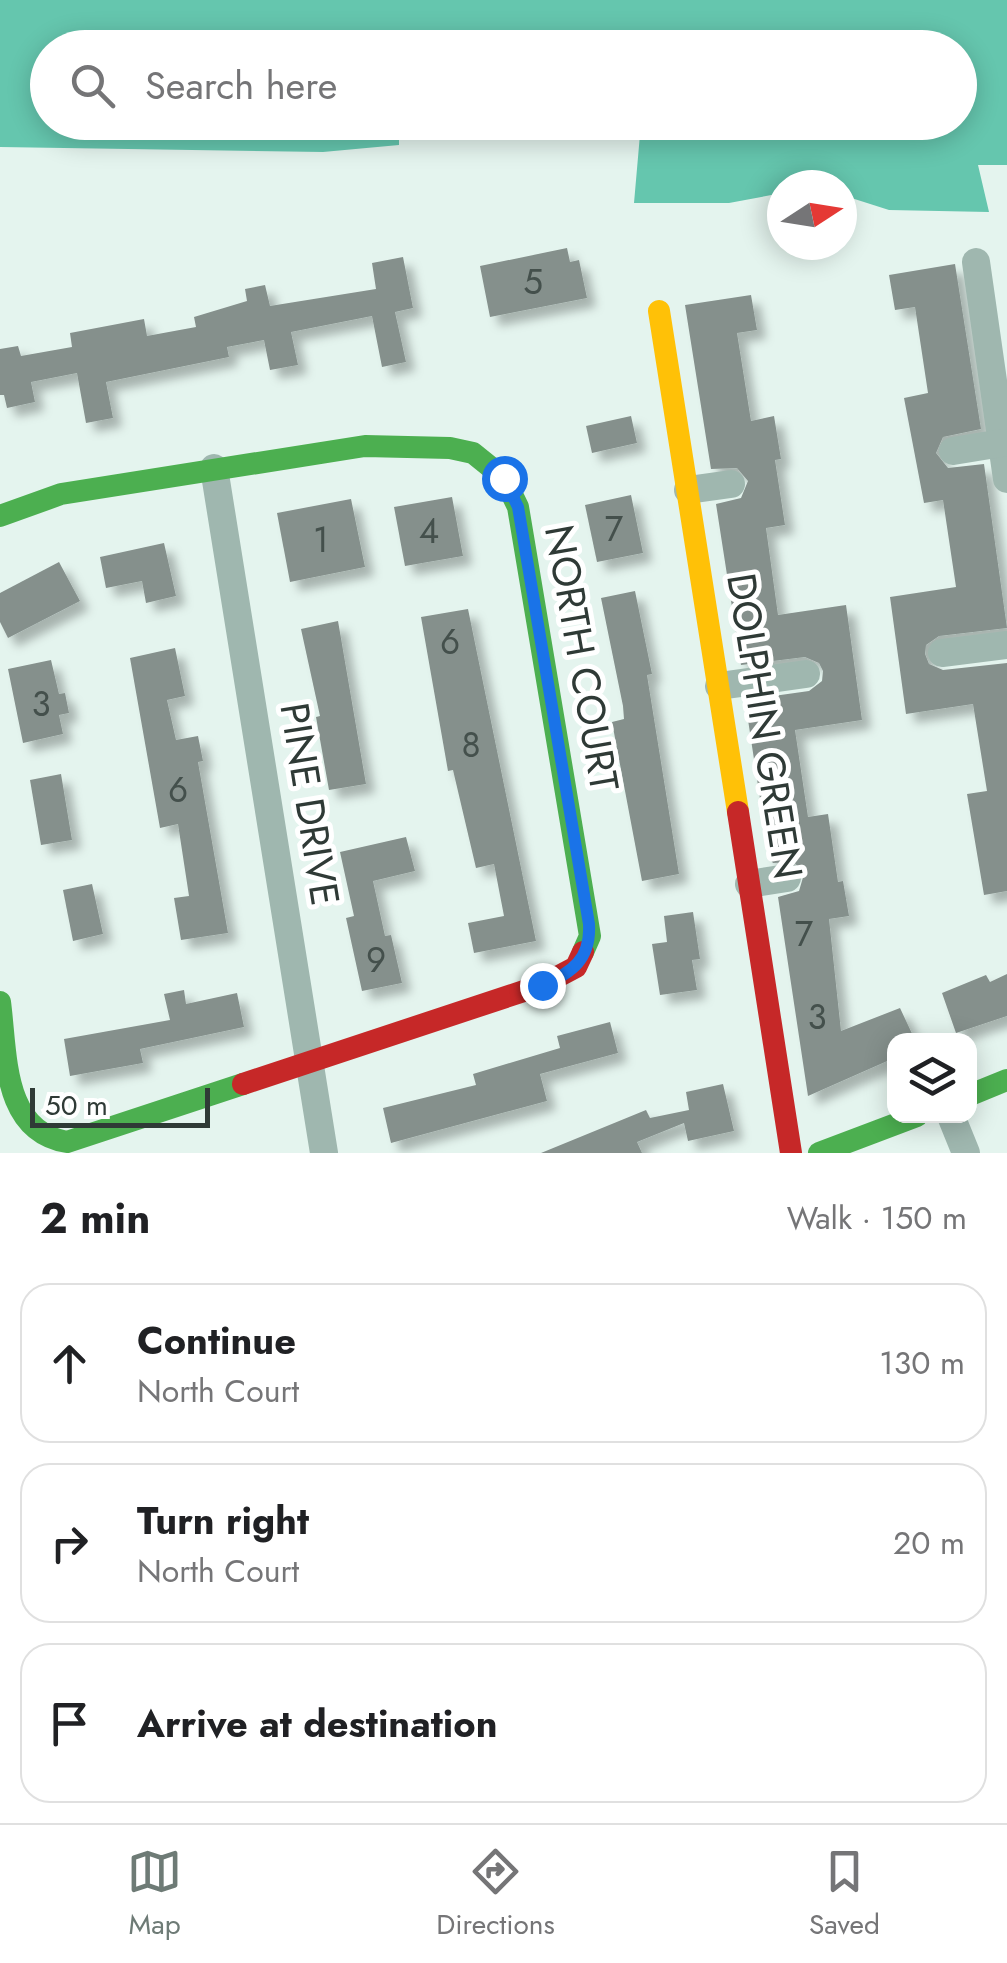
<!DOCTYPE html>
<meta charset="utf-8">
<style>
:root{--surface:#fff;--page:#f2f2f2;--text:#202124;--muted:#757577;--line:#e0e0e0;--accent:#6e7b76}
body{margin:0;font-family:Jost,sans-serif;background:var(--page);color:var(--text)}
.controls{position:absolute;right:30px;bottom:30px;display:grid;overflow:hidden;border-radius:20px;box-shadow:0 5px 25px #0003}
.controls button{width:90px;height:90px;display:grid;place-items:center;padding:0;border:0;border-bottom:2px solid var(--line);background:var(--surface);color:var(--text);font:50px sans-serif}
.compass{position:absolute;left:767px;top:170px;width:90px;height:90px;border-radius:50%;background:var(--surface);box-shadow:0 5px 25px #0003;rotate:78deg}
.scale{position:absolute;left:30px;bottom:25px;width:180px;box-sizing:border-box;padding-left:10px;border:5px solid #2f3a36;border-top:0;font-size:28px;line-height:35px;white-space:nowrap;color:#2f3a36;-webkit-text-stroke:8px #fff;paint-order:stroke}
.stop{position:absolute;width:30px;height:30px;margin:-22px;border:8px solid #1a73e8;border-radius:50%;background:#fff}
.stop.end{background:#1a73e8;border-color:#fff;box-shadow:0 2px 10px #0008}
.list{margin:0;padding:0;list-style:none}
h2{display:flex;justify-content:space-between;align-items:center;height:130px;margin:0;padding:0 40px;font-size:42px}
h2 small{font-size:32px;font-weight:400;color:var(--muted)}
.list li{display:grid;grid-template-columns:65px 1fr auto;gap:30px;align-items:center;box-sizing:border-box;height:160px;margin:0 20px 20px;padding:0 20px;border:2px solid var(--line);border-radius:30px}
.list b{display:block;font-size:38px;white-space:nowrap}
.list p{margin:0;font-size:32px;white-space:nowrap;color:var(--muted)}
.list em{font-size:32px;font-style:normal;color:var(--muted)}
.icon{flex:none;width:55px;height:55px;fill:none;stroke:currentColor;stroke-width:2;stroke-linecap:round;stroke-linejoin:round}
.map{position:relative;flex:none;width:1007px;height:1153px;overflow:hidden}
.search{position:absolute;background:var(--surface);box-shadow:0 5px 25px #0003;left:30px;right:30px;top:30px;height:110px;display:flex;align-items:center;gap:25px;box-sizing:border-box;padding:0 35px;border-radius:55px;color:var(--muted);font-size:38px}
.sheet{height:670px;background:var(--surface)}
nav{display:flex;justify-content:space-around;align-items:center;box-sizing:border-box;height:140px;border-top:2px solid var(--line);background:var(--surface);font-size:28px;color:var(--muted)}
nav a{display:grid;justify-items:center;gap:5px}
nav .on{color:var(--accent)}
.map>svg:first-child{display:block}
.water{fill:#65c6ae}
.building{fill:#85908c;filter:url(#shadow)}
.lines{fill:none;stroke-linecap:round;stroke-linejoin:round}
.street{stroke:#9fb7af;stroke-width:28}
.fast{stroke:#4caf50;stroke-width:22}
.slow{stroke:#ffc107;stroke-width:22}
.jam{stroke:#c62828;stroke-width:22}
.route{stroke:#1a73e8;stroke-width:12}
.labels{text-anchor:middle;stroke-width:10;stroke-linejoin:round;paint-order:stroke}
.number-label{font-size:35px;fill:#44504c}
.street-label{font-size:40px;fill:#2f3a36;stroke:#fff}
</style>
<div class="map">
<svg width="1007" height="1153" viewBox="0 0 1007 1153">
<defs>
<filter id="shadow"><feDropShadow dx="9" dy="9" stdDeviation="5" flood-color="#0004"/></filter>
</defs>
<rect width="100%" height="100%" fill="#e4f4ee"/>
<!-- water -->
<polygon class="water" points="0,0 1007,0 1007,165 978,165 989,212 889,210 842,195 842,185 782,185 782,193 729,203 634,203 641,123 960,122 960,48 48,48 48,122 399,123 399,145 323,152 0,147"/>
<!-- building -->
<g class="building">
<polygon points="567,248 570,262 579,260 587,298 490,317 480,266"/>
<polygon points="403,257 413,308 395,312 406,362 382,367 372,316 291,332 298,365 270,370 264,340 227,347 229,357 106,382 113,418 86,423 77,373 31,382 35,402 7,408 4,395 0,395 0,349 18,346 21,356 72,347 70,333 144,319 147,336 196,327 194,317 247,301 245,289 265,285 270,306 376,289 372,263"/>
<polygon points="955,264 981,429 943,437 936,453 948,468 984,464 1007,628 939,636 926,645 925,654 929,664 943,670 1007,663 1007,891 984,895 967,794 987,791 973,704 906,714 890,597 956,587 943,500 924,503 904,398 928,393 915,307 895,310 889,275"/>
<polygon points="751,295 757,330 737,333 751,421 774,416 781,459 775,460 785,525 766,528 778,615 846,605 862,720 795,730 808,817 828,814 838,882 843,881 849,916 829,919 841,1031 900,1008 915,1040 894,1040 894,1058 808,1096 778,897 799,891 804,874 794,862 773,863 769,858 745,700 809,691 822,681 823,671 819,663 805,657 741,665 716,504 741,498 748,481 737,468 711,469 685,305"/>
<polygon points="631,416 637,443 592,453 586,426"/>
<polygon points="631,495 643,553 597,562 585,505"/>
<polygon points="452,497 463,556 405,566 394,507"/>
<polygon points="351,499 365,567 290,582 277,513"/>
<polygon points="164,543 176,596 146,603 142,581 106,588 100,557"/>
<polygon points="59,562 80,601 8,638 0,622 0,593"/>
<polygon points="635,591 652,674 647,675 679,874 642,881 612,722 624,719 623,706 601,598"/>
<polygon points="468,609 536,941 474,953 468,923 504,916 494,864 476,868 453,770 448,771 421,617"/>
<polygon points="338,621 366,784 329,790 316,717 320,716 301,629"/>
<polygon points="175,648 185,696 167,700 176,740 198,736 203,761 198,762 228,933 181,940 174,898 189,896 178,824 160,828 130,658"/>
<polygon points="51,660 59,694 65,693 69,713 59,715 63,734 23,743 8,669"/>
<polygon points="61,774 72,840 41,845 30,780"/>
<polygon points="406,837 415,871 373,881 385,936 391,935 402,983 362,991 346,918 354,916 340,852"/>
<polygon points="92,884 103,934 73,941 63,890"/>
<polygon points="693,912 700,959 692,960 697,990 660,995 652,944 667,942 664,916"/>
<polygon points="1007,974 1007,1016 956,1033 942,993 986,975 990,982"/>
<polygon points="184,990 186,1004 237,993 244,1027 140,1049 143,1063 70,1076 64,1039 170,1020 164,994"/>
<polygon points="610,1022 618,1053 540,1074 547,1101 391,1143 383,1108 476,1085 473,1074 560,1048 557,1036"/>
<polygon points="723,1084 734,1131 688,1141 684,1123 637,1142 642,1153 541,1153 646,1110 650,1118 689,1110 686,1092"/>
</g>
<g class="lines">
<!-- street -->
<g class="street">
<polyline points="976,262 1007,479"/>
<polyline points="953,451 1002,443"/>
<polyline points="214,468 324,1153"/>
<polyline points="688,490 731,484"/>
<polyline points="942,653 1007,645"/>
<polyline points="719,686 806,674"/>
<polyline points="749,884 787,878"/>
<polyline points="951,1116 966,1153"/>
</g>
<!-- fast -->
<g class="fast">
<polyline points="0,516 61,494 365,446 450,448 473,453 504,478 518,507 590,936 583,952"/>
<path d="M0,1002c7,53 2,129 67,140l176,-58"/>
<polyline points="970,1095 1007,1080"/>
<polyline points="819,1153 917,1116"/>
</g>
<!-- slow -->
<polyline class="slow" points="659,311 738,812"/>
<!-- jam -->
<g class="jam">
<polyline points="738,812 791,1153"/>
<polyline points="243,1084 542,985 576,967 583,952"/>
</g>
</g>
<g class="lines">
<!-- route -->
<path class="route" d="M504,478l14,29 71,417c2,34 -16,49 -47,61"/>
</g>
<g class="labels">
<!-- number labels -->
<g class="number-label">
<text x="533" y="294">5</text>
<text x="614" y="541">7</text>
<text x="429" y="543">4</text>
<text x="321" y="552">1</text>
<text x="450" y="654">6</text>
<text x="41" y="716">3</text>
<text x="471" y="757">8</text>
<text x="178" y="802">6</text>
<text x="804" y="946">7</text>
<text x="376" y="972">9</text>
<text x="817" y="1029">3</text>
</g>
<!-- street labels -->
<g class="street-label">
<text transform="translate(582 658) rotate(80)" y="14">NORTH COURT</text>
<text transform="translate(765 726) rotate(81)" y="14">DOLPHIN GREEN</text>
<text transform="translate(310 804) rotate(81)" y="14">PINE DRIVE</text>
</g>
</g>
</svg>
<div class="controls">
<button><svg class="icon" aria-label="layers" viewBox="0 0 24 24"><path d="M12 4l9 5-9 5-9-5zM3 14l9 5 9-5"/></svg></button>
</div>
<svg class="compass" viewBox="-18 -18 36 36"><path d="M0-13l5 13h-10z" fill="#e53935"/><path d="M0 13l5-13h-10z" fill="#757577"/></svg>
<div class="scale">50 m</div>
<div class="stop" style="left:504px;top:478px"></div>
<div class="stop end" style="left:542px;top:985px"></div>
<div class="search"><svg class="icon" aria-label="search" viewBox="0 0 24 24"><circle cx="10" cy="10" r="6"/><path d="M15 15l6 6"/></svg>Search here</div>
</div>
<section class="sheet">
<h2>2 min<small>Walk · 150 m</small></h2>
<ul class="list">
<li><svg class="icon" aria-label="ahead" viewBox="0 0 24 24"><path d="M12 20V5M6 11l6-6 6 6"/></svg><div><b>Continue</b><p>North Court</p></div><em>130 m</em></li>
<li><svg class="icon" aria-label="right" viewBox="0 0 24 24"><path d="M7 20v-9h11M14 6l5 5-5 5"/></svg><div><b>Turn right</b><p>North Court</p></div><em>20 m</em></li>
<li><svg class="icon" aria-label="arrive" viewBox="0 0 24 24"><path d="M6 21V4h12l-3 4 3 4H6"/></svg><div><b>Arrive at destination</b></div></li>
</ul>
</section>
<nav>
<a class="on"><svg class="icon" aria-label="map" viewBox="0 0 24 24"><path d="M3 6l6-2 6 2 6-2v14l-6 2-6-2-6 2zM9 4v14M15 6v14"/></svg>Map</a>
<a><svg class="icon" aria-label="directions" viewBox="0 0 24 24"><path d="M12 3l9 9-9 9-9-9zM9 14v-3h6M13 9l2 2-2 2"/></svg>Directions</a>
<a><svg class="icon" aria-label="saved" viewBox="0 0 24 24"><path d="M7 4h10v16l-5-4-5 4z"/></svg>Saved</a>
</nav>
